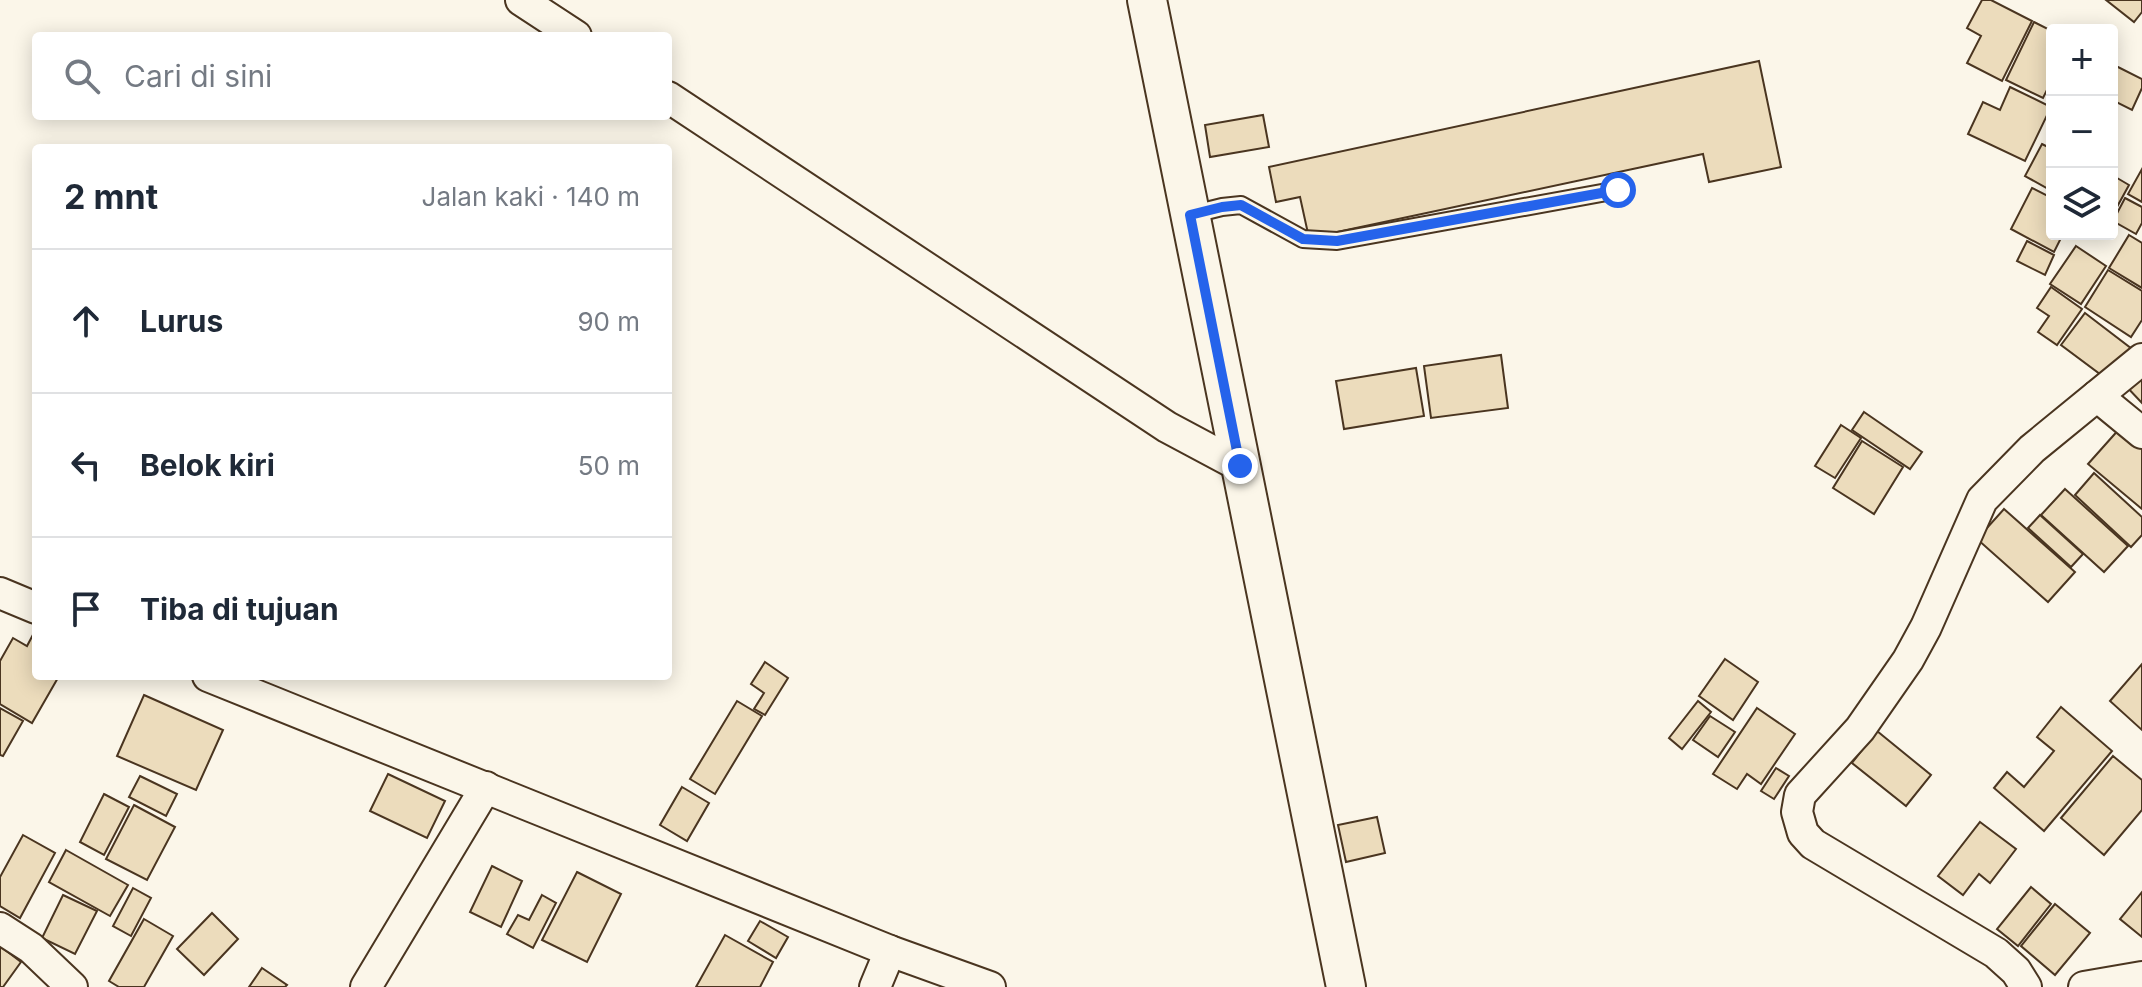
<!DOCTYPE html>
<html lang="id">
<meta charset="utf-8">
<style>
:root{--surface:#fff;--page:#f2f2f3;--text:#1f2937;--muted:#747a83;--line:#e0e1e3}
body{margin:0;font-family:Inter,sans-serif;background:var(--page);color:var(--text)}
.controls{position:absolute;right:24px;top:24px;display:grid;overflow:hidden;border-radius:8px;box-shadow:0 4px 20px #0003}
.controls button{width:72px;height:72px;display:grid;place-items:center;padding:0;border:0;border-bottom:2px solid var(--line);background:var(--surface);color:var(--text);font:40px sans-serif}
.stop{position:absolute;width:24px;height:24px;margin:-18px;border:6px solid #2563eb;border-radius:50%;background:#fff}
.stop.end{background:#2563eb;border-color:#fff;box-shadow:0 2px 8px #0008}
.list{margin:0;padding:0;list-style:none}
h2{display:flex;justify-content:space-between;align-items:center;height:104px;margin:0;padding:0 32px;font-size:34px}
h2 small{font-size:26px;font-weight:400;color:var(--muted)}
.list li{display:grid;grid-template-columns:52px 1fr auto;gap:24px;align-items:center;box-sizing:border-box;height:144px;padding:0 32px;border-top:2px solid var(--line)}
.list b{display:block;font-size:30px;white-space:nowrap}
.list em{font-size:26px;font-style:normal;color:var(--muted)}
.icon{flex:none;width:44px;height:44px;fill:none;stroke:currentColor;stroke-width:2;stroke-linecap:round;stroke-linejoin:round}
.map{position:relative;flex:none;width:2142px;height:987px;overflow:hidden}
.search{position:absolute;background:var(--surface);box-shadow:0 4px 20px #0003;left:32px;top:32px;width:640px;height:88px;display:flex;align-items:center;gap:20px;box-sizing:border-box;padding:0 28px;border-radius:8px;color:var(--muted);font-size:30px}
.panel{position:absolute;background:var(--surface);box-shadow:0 4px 20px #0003;left:32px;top:144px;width:640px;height:536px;border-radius:8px}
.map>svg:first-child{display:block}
.building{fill:#ecdcbc;stroke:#4a3520;stroke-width:2}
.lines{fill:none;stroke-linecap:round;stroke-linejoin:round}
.service-casing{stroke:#4a3520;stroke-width:20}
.minor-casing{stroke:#4a3520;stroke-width:34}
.tertiary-casing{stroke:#4a3520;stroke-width:42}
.service{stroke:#fbf6e9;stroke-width:16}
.minor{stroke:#fbf6e9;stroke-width:30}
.tertiary{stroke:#fbf6e9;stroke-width:38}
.route{stroke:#2563eb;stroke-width:10}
</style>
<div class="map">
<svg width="2142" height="987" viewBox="0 0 2142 987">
<rect width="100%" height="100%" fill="#fbf6e9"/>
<!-- building -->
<g class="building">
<polygon points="1982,0 1991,0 2032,21 2002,81 1967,63 1981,36 1967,28"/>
<polygon points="2106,0 2142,0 2142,12 2134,22"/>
<polygon points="2034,22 2052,31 2052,80 2043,98 2006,80"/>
<polygon points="1759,61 1781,167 1709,182 1703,154 1309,238 1300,197 1276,202 1269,167"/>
<polygon points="2112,64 2142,79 2142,88 2132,110 2112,100"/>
<polygon points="2010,87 2051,107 2025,161 1968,134 1983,102 2000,110"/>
<polygon points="1263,115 1269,147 1210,157 1205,125"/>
<polygon points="2042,144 2052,149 2052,191 2025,176"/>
<polygon points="2142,169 2142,202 2128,194"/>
<polygon points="2112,175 2129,185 2112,216"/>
<polygon points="2032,188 2052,198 2052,234 2063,234 2054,252 2011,229"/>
<polygon points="2125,198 2142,207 2142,223 2136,234 2113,221"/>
<polygon points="2129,235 2142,243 2142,288 2109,268"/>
<polygon points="2027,241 2054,255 2045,275 2017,261"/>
<polygon points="2076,246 2106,266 2081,304 2050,284"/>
<polygon points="2108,270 2142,291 2142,320 2131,337 2085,307"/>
<polygon points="2051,287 2082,309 2057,345 2038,332 2049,316 2037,308"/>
<polygon points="2085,313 2132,349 2108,380 2061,345"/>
<polygon points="1501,355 1508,408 1431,418 1424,366"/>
<polygon points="2142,367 2142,403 2124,384"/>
<polygon points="1416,368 1424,416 1344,429 1336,381"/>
<polygon points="1864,412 1922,452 1910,469 1852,430"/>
<polygon points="1841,425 1861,438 1835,478 1815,466"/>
<polygon points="2121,427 2142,445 2142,509 2088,464"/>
<polygon points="1862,441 1903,467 1874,514 1833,488"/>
<polygon points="2094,473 2142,517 2142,535 2131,547 2075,495"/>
<polygon points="2065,489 2128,546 2104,572 2041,515"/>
<polygon points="2004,509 2075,572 2048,602 1977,539"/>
<polygon points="2040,515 2083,554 2071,567 2028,528"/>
<polygon points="36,629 36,676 59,676 32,723 0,704 0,661 13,638 27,646"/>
<polygon points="1725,659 1758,682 1733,720 1699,696"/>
<polygon points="765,662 788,678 765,715 754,709 764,693 751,684"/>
<polygon points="2142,664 2142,730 2110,701"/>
<polygon points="144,695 223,730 196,790 117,756"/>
<polygon points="737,701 762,716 715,794 690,779"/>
<polygon points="1698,701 1711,712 1682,749 1669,738"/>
<polygon points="2061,707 2112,751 2044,831 1994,788 2007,772 2024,787 2054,751 2037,737"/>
<polygon points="0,708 23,721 3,756 0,755"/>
<polygon points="1757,708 1795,734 1761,784 1747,774 1737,789 1713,774"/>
<polygon points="1710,716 1735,732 1718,757 1693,740"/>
<polygon points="1877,731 1931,775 1906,806 1852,763"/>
<polygon points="2113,756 2142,780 2142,810 2104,855 2061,818"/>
<polygon points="1776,768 1789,776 1774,799 1761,791"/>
<polygon points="388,774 445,801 427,838 370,811"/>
<polygon points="140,776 177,794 166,816 129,797"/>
<polygon points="682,787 709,803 687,841 660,825"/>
<polygon points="104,794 129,807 104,855 80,842"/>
<polygon points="134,805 175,827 147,880 106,859"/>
<polygon points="1377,817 1385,853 1346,862 1338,825"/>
<polygon points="1980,822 2016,849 1990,883 1979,874 1963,895 1938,876"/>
<polygon points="23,835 55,853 20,918 0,906 0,877"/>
<polygon points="66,850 128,885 110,916 49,882"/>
<polygon points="492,866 522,881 501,927 470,912"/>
<polygon points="577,872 621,894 587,962 542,940"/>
<polygon points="2031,887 2051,904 2018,946 1997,929"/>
<polygon points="133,888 151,898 131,936 113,926"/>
<polygon points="2142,892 2142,937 2120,919"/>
<polygon points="63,895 97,911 75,954 42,938"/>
<polygon points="542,895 556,903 533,948 507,934 518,915 529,920"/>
<polygon points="2055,904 2090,933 2055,975 2021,946"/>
<polygon points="212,913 238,939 204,975 177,949"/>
<polygon points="144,919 173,936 144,987 119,987 109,981"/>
<polygon points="760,921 788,937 776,958 748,941"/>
<polygon points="725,935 773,962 760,987 696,987"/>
<polygon points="0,946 21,962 3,987 0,987"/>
<polygon points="262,968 287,985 285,987 249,987"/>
</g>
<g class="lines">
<defs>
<polyline id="service" points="1190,215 1222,207 1241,205 1303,239 1337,241 1618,190"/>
<g id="minor">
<polyline points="521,0 576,36"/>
<polyline points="668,97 1167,427 1240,466"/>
<polyline points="2097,396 2142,433"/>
<polyline points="0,593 36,608"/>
<polyline points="208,676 890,951 990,987"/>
<polyline points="0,928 31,948 72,987"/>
<polyline points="366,987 486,787"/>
<polyline points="875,987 890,951"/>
<polyline points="2026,987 2016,971 1996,953 1813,844 1803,833 1797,812 1800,795 1860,729 1908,660 1926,627 1982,500 2032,449 2142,359"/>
<polyline points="2084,987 2142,977"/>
</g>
<polyline id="tertiary" points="1147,0 1346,987"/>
</defs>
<!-- service casing -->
<use href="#service" class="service-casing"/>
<!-- minor casing -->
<use href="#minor" class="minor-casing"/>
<!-- tertiary casing -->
<use href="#tertiary" class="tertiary-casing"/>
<!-- service -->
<use href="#service" class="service"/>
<!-- minor -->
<use href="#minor" class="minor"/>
<!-- tertiary -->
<use href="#tertiary" class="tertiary"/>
</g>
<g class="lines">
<!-- route -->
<polyline class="route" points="1240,466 1190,215 1222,207 1241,205 1303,239 1337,241 1618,190"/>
</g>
</svg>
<div class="controls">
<button>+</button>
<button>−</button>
<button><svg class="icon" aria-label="layers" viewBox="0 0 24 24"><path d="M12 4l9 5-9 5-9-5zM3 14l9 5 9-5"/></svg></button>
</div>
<div class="stop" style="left:1618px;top:190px"></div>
<div class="stop end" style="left:1240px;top:466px"></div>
<div class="search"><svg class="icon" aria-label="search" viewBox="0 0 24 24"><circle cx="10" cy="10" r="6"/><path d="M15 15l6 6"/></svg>Cari di sini</div>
<section class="panel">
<h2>2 mnt<small>Jalan kaki · 140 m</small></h2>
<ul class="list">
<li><svg class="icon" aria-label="ahead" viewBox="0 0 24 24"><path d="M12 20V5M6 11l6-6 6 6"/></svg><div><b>Lurus</b></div><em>90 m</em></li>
<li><svg class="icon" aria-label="left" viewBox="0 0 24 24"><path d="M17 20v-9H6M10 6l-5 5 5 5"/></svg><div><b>Belok kiri</b></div><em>50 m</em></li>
<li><svg class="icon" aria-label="arrive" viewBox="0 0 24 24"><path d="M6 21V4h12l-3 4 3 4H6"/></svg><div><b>Tiba di tujuan</b></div></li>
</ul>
</section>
</div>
